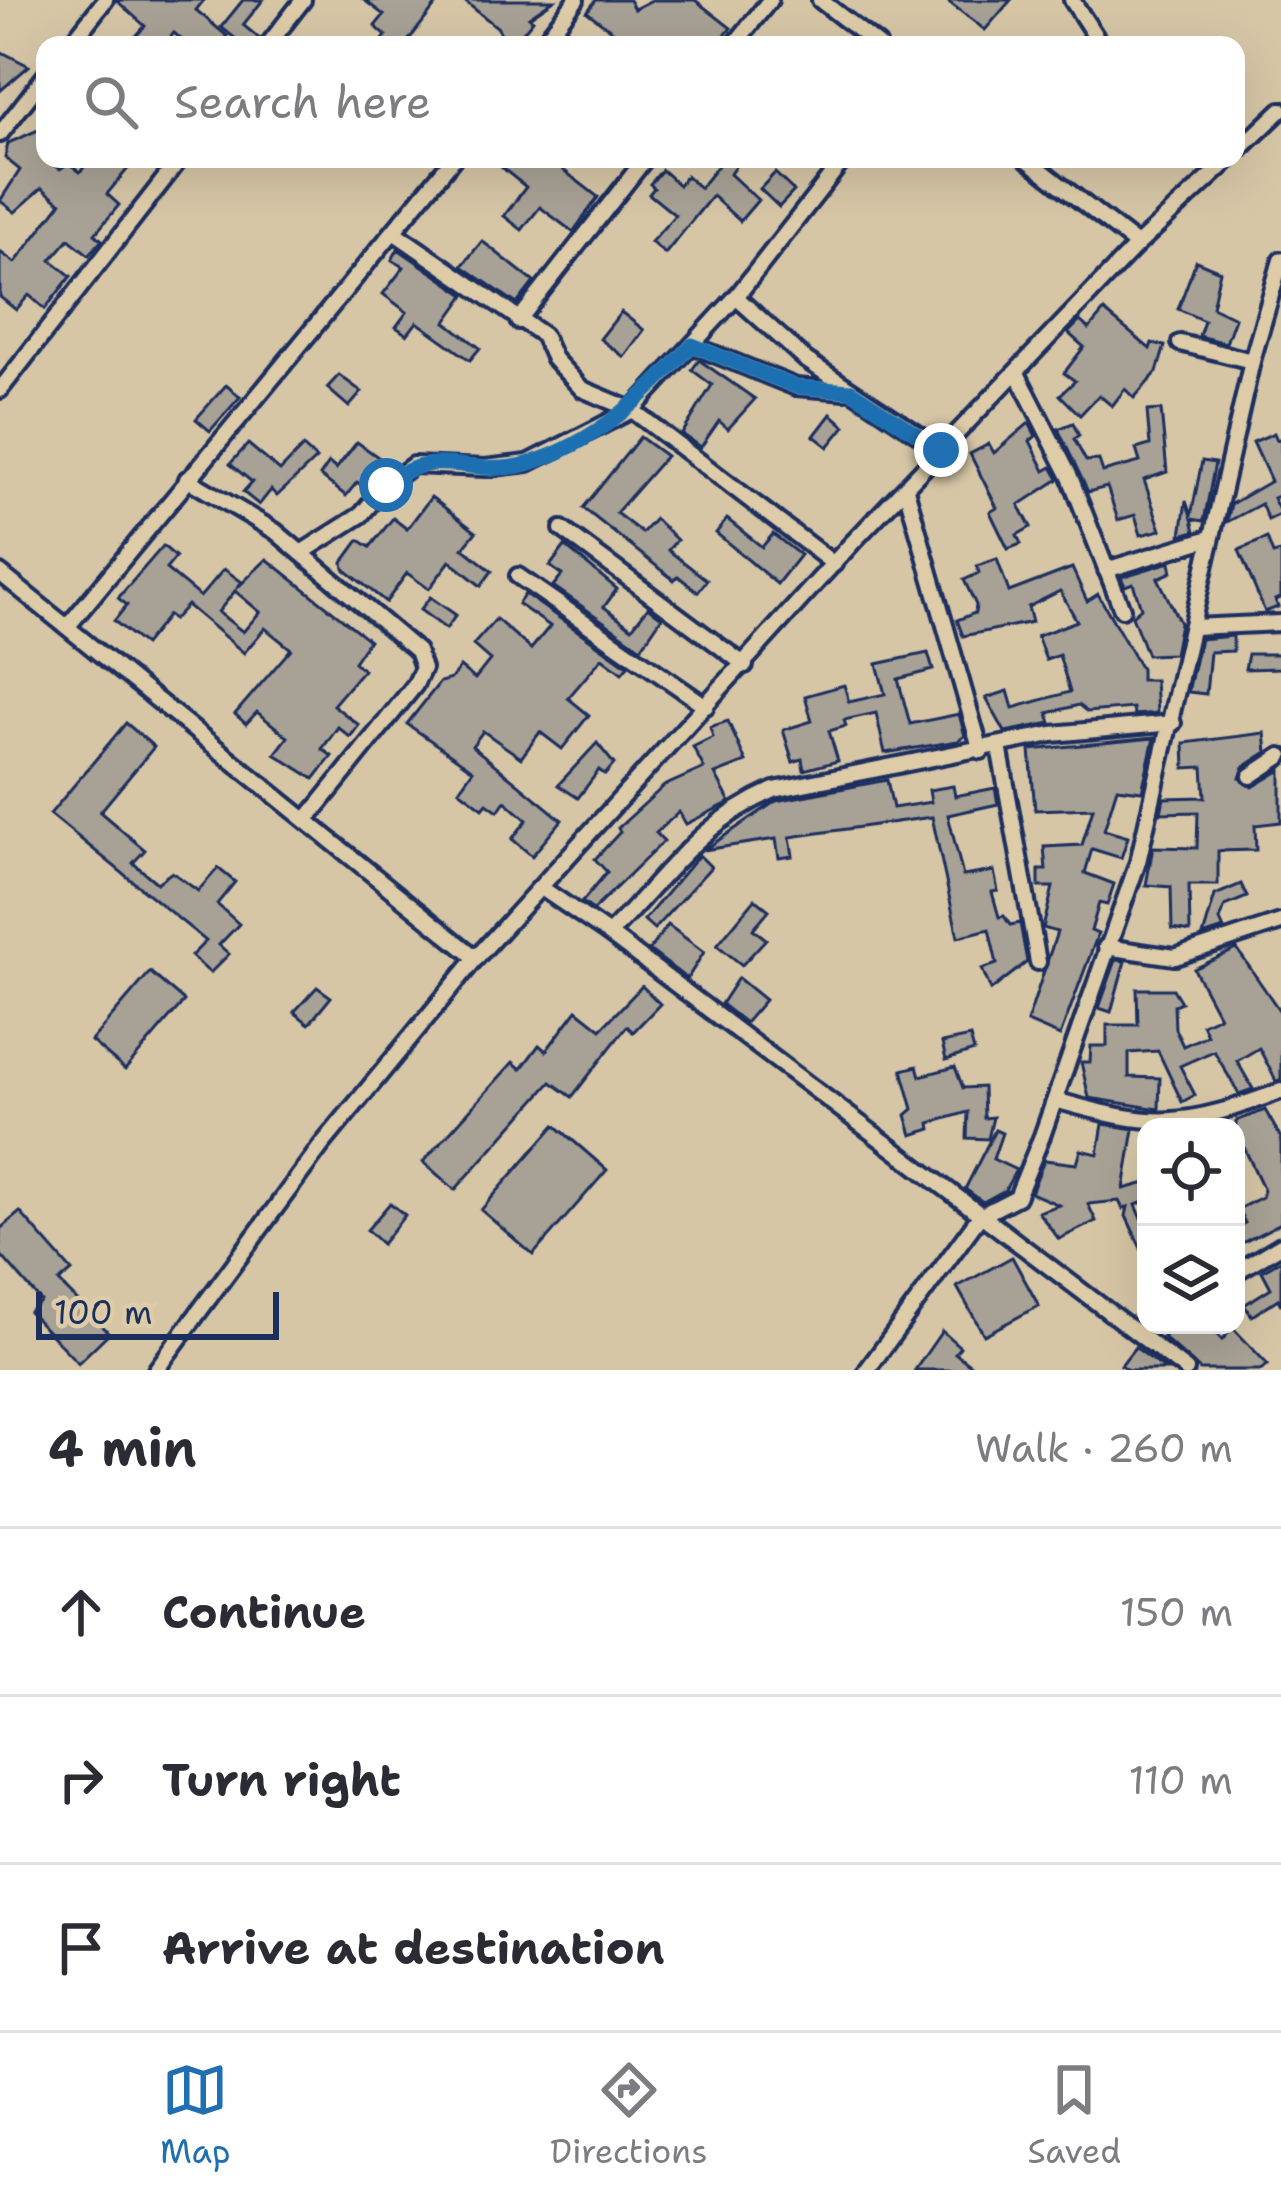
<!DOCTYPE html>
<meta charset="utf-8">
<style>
:root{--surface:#fff;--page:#f2f2f3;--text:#2b2b33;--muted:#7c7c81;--line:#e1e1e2;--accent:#1f6fb2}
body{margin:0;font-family:"Shantell Sans",sans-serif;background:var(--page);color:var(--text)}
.controls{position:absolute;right:36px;bottom:36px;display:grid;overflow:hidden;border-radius:24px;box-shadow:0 12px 48px #0002}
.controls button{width:108px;height:108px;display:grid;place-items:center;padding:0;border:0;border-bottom:3px solid var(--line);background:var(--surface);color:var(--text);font:60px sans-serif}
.scale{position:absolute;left:36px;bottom:30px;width:243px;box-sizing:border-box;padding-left:12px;border:6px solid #1b2f5e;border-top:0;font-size:33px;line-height:42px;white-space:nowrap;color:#1b2f5e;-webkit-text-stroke:9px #decca9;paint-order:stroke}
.stop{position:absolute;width:36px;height:36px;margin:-27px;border:9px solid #1f6fb2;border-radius:50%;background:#fff}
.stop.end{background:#1f6fb2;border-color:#fff;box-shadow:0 3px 12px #0008}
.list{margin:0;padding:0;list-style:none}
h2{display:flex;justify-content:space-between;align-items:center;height:156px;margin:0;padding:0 48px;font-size:51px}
h2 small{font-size:39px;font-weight:400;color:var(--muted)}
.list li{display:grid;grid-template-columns:78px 1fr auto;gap:36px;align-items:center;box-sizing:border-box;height:168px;padding:0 48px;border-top:3px solid var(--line)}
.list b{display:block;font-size:45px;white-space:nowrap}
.list em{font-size:39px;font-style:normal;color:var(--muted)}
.icon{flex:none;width:66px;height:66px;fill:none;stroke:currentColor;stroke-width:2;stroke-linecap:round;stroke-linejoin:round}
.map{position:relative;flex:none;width:1281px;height:1370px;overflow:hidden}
.search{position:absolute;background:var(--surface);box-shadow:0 12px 48px #0002;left:36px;right:36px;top:36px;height:132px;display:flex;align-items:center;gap:30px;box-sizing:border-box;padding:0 42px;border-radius:24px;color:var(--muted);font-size:45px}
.sheet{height:660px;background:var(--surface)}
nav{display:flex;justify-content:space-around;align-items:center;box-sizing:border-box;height:168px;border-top:3px solid var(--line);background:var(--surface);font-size:33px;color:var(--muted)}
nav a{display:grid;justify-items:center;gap:6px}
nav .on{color:var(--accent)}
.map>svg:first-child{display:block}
.building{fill:#a8a195;stroke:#1b2f5e;stroke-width:3;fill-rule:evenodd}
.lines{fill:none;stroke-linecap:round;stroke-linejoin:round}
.street-casing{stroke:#1b2f5e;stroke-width:22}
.street{stroke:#decca9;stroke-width:14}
.route{stroke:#1f6fb2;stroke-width:15}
</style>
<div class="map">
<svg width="1281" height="1370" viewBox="0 0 1281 1370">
<rect width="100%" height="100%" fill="#d6c6a6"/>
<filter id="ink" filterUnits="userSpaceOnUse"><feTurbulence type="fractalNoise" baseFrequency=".00833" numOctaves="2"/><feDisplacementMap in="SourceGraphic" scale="24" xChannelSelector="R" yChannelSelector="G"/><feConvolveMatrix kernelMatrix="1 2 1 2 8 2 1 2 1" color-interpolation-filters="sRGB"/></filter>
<g filter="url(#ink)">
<!-- building -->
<g class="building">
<polygon points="116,0 204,0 196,10 227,36 219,45 188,45 174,33 164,45 128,45 145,26"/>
<polygon points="243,0 263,0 243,25 259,38 257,45 243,45 221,27"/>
<polygon points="364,0 440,0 405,45 379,45 386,36 375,26 384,15"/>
<polygon points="463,0 554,0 529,17 533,20 512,45 494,45 502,35 497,27"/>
<polygon points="596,0 629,0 634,9 652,0 695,0 731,28 717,45 600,45 611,30 587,12"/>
<polygon points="946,0 1011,0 985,30"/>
<polygon points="0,51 29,66 0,91"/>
<polygon points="45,127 45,159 60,169 69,163 80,172 91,159 136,159 107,194 119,205 95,234 102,240 89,255 69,239 51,260 71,276 45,309 29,295 16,310 0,297 0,252 15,263 61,203 42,188 15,212 0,201 20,170 5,158 8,143"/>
<polygon points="507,159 570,159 562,169 598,197 573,232 540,207 522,230 504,216 526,187 501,167"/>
<polygon points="723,159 740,159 730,174 758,200 740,221 712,196 665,254 651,242 675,215 649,194 654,188 650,184 662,170 679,185 686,176 700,188"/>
<polygon points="775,173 794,191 779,207 760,189"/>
<polygon points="482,241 534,282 517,304 462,266"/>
<polygon points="398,249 465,295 446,322 480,348 470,360 417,322 407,335 396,327 407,312 383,294 404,267 392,260"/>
<polygon points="1196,261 1220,271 1212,307 1235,318 1226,343 1199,336 1204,321 1178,309"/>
<polygon points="1104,311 1150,349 1152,343 1165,346 1157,372 1134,398 1125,389 1112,406 1099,395 1080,415 1060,395 1075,381 1064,373 1084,347 1068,333 1080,321 1089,329"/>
<polygon points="621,312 644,330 624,357 600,339"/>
<polygon points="699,360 755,399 728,429 719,421 701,447 682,434 712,385 692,370"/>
<polygon points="339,375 362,392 349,407 327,388"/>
<polygon points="226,385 240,397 210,431 196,419"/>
<polygon points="1161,410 1167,472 1144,480 1161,530 1141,535 1135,515 1118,520 1107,487 1088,492 1058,429 1073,423 1079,436 1074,439 1086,461 1099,460 1103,472 1140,462 1136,449 1150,445 1147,411"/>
<polygon points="831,414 845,426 828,447 814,436"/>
<polygon points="1029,423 1036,436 1030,441 1045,471 1052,467 1059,479 1019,505 1031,527 1017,535 1021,544 1008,549 990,512 997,508 970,454 989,444 994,453"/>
<polygon points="1274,433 1277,440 1281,438 1281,503 1278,496 1273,498 1281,514 1268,520 1261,504 1227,522 1231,504 1271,481 1253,442"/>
<polygon points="640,437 666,456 616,513 642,533 655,519 677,540 668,550 707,580 698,592 678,576 674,580 583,508"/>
<polygon points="357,442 385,462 365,488 357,482 346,496 320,476 329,463 336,469"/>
<polygon points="248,444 280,471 303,447 316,459 277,496 271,490 259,505 243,492 252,482 230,464"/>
<polygon points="1202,461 1215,463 1204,521 1192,519 1195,531 1181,535 1186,501 1191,516"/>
<polygon points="431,497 476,532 463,548 492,571 481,586 450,561 429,589 407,573 386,602 344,569 343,562 359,540 370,547 393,518 407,529"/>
<polygon points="727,519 762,547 773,534 800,555 777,584 716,533"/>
<polygon points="1267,538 1273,554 1281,552 1281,598 1275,600 1278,607 1265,612 1239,550"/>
<path d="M163,546l13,11 -10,12 34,28 24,-28 18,13 -6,7 31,-30 102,81 -15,22 9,8 -30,35 26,20 -9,12 -12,-10 -16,22 10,7 -18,23 -39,-25 13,-17 -31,-25 -11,12 -11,-10 56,-65 -26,-21 -21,25 -57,-48 -14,15 -5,-5 -24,30 -30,-24 13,-16 -9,-7zM235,591l25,21 -17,20 -25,-20z"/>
<polygon points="565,546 617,589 604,607 632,628 648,607 662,617 641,648 553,586 562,575 550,566"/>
<polygon points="997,559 1009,592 1072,568 1087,601 1098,594 1141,669 1141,680 1155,680 1157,713 1134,715 1133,708 1087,712 1079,705 1048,713 1051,723 1005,732 986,698 1008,691 1013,708 1070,692 1059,655 1046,660 1037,636 1077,621 1060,591 1028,607 1032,622 963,636 957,620 975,613 976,605 964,580 979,573 977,566"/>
<polygon points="1170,562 1172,572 1158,578 1180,623 1174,654 1147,655 1132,616 1141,608 1133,583 1125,586 1121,577"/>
<polygon points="525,594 628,666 622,673 602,658 568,698 589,715 562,749 540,732 521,758 483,731 472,746 562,820 532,856 512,839 527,820 505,801 498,811 487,803 483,808 459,790 473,770 407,724 440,682 451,679 460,667 475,679 490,660 473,645 496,619 531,649 550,626 518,604"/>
<polygon points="430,597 456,615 446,629 420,610"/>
<polygon points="1233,636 1233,651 1210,652 1206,694 1188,692 1200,639"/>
<polygon points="928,653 933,670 898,679 910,724 959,714 965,736 958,741 885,753 876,713 844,720 846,726 829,731 838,761 804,770 802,759 793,762 783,730 812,721 805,696 844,685 849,702 885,694 877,664"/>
<polygon points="1248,654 1281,654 1281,668 1245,669"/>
<polygon points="728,721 746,762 715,774 730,802 686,824 679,812 656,833 664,841 593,910 582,902 607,872 595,859 620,832 618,828 664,786 704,768 693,747 713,737 710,727"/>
<polygon points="126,723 154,747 100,812 145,850 133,863 157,883 172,872 198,891 218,868 235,882 217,904 239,924 219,945 229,954 210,973 191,956 206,941 50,814"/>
<polygon points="1265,733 1267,752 1244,767 1240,778 1253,787 1281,770 1281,822 1255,825 1256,850 1218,851 1218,885 1189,885 1190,932 1172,929 1171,887 1146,885 1153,847 1197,848 1198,812 1161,813 1164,798 1205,797 1203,767 1185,768 1184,743"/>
<polygon points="1154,738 1142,791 1117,788 1104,830 1128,837 1121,858 1092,849 1085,873 1114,884 1107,905 1099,903 1091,931 1098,934 1060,1036 1027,1022 1057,932 1043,928 1053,887 1039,887 1039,870 1046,870 1044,847 1082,845 1093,808 1035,810 1030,750"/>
<polygon points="597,743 614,764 605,775 599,770 578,798 558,785"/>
<polygon points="887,780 893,808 931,802 929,790 953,786 955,796 995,788 998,804 948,815 963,876 994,871 998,891 992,892 999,917 1004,916 1010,925 1020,923 1027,962 991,990 982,969 997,964 989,929 958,937 932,817 790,837 793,856 779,858 776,839 704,850 776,801"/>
<polygon points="699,855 711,867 654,929 644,920"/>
<polygon points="1241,884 1247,897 1225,906 1220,920 1224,929 1203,936 1215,895"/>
<polygon points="755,899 769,910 753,929 766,939 742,965 717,945"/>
<polygon points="668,925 704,952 687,979 649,950"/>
<polygon points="1237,949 1281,1013 1281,1080 1276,1081 1259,1048 1237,1061 1253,1089 1239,1094 1214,1051 1180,1066 1195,1095 1182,1102 1158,1051 1129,1053 1129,1077 1160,1078 1159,1109 1089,1098 1081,1062 1090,1062 1091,1046 1107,1046 1107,1025 1138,1025 1137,989 1173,989 1181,1002 1174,1005 1175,1029 1183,1046 1207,1035 1202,1024 1219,1016 1194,969"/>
<polygon points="1116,960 1125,961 1111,1012 1099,1008"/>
<polygon points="150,972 184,1001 125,1070 91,1041"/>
<polygon points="738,978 765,1000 745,1023 721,1004"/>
<polygon points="642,986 660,1004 633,1032 627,1026 572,1097 551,1082 455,1190 423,1162 513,1062 521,1069 539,1045 546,1051 577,1010 601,1029"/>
<polygon points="317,987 331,997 309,1024 294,1012"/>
<polygon points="970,1037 974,1051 946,1060 942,1043"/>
<polygon points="917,1066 920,1076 955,1067 963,1088 983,1087 984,1118 993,1117 988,1139 967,1138 968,1112 930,1123 931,1129 912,1135 906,1115 913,1109 902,1070"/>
<polygon points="1265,1110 1281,1138 1281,1223 1240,1244 1236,1227 1245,1223 1238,1209 1262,1197 1264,1190 1241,1141 1236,1143 1236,1121"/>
<polygon points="1103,1124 1134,1129 1124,1189 1146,1183 1146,1201 1136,1205 1146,1228 1146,1259 1126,1216 1128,1207 1123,1209 1119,1201 1088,1204 1096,1221 1059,1239 1038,1212 1059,1205 1031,1193 1044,1160 1077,1164 1081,1150 1098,1154"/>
<polygon points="555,1125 607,1170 533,1255 481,1210"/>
<polygon points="995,1130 1002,1133 993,1159 1016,1170 1005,1190 983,1202 965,1189"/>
<polygon points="390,1203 405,1215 382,1244 367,1230"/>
<polygon points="20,1212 72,1271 59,1282 109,1333 78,1363 29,1312 41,1301 0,1254 0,1229"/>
<polygon points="1012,1257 1039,1306 984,1335 957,1287"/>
<polygon points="1281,1260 1281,1305 1278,1299 1252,1316 1244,1305 1271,1288 1262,1271"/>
<polygon points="1175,1325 1208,1325 1222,1340 1233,1328 1268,1365 1260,1370 1200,1370 1163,1337"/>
<polygon points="942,1331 960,1347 955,1353 977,1370 915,1370"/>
<polygon points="1135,1347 1166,1370 1128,1370 1121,1365"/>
</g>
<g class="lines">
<defs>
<g id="street">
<polyline points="820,0 878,45"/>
<polyline points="1072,0 1101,45"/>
<polyline points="70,45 105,0"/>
<polyline points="268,45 303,0"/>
<polyline points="541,45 576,0"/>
<polyline points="734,45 770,0"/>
<polyline points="0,134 45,76"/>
<polyline points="1236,153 1281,110"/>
<polyline points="1027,159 1137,245"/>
<polyline points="395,233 543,335 554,359 582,389 632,410 834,564"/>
<polyline points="736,297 844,159"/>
<polyline points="518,321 645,159"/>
<polyline points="1180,343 1252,361"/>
<polyline points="692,345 796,387 846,391"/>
<polyline points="1018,375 1070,477 1122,609"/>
<polyline points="0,390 180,159"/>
<polyline points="187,479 275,531 417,651 423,668 415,685 308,818"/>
<polyline points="906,489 981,751"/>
<polyline points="562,529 745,665"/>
<polyline points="301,553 361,515 386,485 413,465 485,468 528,463 632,410 736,297 806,360 942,450"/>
<polyline points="1106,570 1210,538"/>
<polyline points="0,573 476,958"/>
<polyline points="518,576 706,706"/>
<polyline points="68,626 453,159"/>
<polyline points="1193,627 1281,623"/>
<polyline points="999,746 1038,962"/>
<polyline points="1251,776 1281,756"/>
<path d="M543,889l66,45c57,-57 88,-110 165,-144l278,-56 121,-11"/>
<polyline points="609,934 1186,1370"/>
<polyline points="1106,947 1175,957 1281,922"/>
<path d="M1055,1100c102,29 126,28 226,-9"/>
<polyline points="1236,1272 1281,1245"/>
<polyline points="156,1370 321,1146 476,958 852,543 1137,245 1230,159"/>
<polyline points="867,1370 980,1216 1017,1197 1042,1136 1138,862 1252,361 1281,260"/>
</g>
</defs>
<!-- street casing -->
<use href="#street" class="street-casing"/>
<!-- street -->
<use href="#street" class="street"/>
</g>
</g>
<g class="lines" filter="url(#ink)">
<!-- route -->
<path class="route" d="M386,485c50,-43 85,-5 141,-21 68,-20 119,-69 165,-119l104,42 55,4 90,59"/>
</g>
</svg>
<div class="controls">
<button><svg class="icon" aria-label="locate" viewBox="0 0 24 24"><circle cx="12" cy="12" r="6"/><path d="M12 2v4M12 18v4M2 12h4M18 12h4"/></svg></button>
<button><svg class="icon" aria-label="layers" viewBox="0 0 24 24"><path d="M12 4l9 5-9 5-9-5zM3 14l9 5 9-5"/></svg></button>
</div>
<div class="scale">100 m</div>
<div class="stop" style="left:386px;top:485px"></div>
<div class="stop end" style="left:941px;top:450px"></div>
<div class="search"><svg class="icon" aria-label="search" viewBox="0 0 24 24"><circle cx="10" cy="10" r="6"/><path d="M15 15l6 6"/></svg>Search here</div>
</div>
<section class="sheet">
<h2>4 min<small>Walk · 260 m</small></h2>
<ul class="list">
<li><svg class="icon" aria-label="ahead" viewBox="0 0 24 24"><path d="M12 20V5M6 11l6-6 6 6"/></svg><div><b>Continue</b></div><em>150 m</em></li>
<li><svg class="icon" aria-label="right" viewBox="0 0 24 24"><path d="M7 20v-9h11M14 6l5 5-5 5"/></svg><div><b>Turn right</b></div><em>110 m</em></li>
<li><svg class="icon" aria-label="arrive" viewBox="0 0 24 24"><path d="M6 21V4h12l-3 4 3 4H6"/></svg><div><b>Arrive at destination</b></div></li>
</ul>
</section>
<nav>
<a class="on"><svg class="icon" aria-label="map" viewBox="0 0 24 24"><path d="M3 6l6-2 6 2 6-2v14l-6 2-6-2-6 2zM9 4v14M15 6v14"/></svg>Map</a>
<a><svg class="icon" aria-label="directions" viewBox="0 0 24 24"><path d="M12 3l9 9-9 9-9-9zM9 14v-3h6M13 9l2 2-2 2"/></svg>Directions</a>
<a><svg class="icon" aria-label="saved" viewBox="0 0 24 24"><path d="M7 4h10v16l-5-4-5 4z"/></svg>Saved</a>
</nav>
